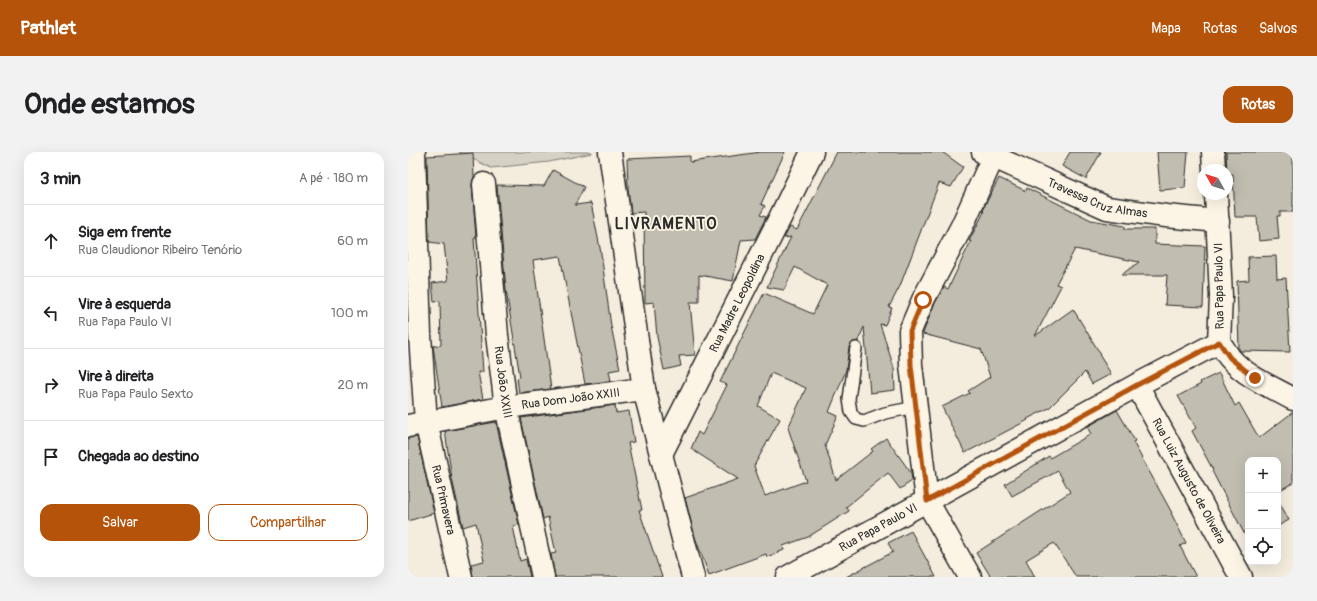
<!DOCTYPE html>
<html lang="pt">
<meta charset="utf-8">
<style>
:root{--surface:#fff;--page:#f2f2f2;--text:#202124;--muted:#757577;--line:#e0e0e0;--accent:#b45309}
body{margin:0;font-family:Pangolin,sans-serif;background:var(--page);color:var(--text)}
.controls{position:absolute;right:12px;bottom:12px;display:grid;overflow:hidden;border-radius:8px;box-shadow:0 4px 16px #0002}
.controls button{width:36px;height:36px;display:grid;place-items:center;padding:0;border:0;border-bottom:1px solid var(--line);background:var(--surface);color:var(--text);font:20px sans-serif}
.compass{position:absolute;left:789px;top:12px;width:36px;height:36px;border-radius:50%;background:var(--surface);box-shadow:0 4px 16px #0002;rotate:309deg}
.stop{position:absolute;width:12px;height:12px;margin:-9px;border:3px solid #b45309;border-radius:50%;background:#fff}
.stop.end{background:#b45309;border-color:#fff;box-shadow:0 1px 4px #0008}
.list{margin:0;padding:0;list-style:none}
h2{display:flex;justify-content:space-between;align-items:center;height:52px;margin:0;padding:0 16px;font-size:17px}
h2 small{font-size:13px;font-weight:400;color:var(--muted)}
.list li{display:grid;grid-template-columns:26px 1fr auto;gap:12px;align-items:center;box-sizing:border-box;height:72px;padding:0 16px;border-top:1px solid var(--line)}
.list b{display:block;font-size:15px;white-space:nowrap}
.list p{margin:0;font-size:13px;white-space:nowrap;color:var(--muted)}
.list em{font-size:13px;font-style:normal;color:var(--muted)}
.actions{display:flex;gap:8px;padding:12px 16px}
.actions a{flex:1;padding:9px 0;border:1px solid var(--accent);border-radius:12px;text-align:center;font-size:14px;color:var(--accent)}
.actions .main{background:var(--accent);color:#fff}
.icon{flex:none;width:22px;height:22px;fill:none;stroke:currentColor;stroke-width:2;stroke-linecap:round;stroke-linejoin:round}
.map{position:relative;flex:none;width:885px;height:425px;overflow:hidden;border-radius:12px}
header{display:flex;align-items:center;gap:24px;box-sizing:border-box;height:56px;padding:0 20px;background:var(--accent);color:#fff}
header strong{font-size:19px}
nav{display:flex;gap:22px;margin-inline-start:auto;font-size:14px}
.intro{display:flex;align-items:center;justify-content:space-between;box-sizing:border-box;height:96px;padding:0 24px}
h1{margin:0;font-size:28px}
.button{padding:10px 18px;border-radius:12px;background:var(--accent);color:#fff;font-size:14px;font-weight:700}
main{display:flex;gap:24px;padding:0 24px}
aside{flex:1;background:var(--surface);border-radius:12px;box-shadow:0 4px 16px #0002}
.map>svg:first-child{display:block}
.green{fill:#d6d1c4;stroke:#807e78}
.building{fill:#c2bdb1;stroke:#2b2b2b;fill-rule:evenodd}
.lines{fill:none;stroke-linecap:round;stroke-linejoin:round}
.lane-casing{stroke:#2b2b2b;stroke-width:14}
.street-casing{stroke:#2b2b2b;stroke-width:25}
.lane{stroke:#fcf5e5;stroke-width:11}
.street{stroke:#fcf5e5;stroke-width:22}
.route{stroke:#b45309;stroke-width:5}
.labels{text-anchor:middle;stroke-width:3.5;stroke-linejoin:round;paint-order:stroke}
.street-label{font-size:12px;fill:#2b2b2b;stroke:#fcf5e5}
.district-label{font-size:16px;font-weight:bold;letter-spacing:1px;fill:#2b2b2b;stroke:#fcf5e5}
</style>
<header>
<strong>Pathlet</strong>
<nav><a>Mapa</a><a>Rotas</a><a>Salvos</a></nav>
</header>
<div class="intro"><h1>Onde estamos</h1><a class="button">Rotas</a></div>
<main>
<aside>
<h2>3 min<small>A pé · 180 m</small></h2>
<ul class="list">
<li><svg class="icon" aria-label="ahead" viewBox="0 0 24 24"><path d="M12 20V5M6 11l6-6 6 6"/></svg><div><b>Siga em frente</b><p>Rua Claudionor Ribeiro Tenório</p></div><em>60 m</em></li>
<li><svg class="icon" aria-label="left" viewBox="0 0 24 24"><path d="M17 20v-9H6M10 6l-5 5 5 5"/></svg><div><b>Vire à esquerda</b><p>Rua Papa Paulo VI</p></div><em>100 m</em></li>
<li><svg class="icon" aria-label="right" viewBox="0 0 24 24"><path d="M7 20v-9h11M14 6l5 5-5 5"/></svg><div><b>Vire à direita</b><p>Rua Papa Paulo Sexto</p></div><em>20 m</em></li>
<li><svg class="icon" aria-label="arrive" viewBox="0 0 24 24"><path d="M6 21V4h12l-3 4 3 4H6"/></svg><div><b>Chegada ao destino</b></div></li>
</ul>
<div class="actions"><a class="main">Salvar</a><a>Compartilhar</a></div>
</aside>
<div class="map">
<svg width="885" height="425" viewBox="0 0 885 425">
<rect width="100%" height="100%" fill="#f4edde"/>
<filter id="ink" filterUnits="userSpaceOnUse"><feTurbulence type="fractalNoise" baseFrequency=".025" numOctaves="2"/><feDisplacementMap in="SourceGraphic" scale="8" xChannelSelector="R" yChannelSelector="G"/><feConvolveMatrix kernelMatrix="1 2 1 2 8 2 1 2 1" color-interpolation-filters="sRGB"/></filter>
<g filter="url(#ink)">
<!-- green -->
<polygon class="green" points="51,0 184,0 184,1 141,10 83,16"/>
<!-- building -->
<g class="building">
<polygon points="353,0 377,0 353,52 357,54 352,63 358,65 347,87 333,88 325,129 291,123 291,150 282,150 287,203 271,204 273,214 256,218 249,185 246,150 237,151 236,60 223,61 220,36 219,7 282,4 282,10"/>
<path d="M429,0h105l21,15 -12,20 -12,-4 -39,103 -11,21 3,1 -7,17 -5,-1 14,44 1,22 -25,3 -6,-66 -6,14 -5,1 -4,5 -3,23 -17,42 9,4 -13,29 11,35 37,-29 -2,-2 15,-11 25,35 1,8 -12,8 -12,-16 -42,34 3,4 -41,26 -25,9 1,4 -17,7 -1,-3 -57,21 -14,-38 -10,-39 53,-19 -47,-30 7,-17 4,3 25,-50 -7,-3 44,-89 49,21 14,-29 -32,-18 -11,23 -17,-3 24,-50 -7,1 6,-11 7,3zM363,221l35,15 -18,40 18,53 -41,15 -11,-30 26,-47 -22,-13z"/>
<polygon points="662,0 693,0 678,27 654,14"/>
<polygon points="749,0 780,0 777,36 752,38"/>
<polygon points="818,0 885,0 885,60 872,60 872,64 869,64 871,87 851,89 849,65 827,65 825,22 819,22"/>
<polygon points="65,1 66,25 64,33 68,85 66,86 75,220 70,220 75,247 34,255 25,194 33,193 32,149 26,150 24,131 40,129 36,92 21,90 19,4"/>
<polygon points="145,18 176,35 167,53 183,51 193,101 203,174 212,217 201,219 203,229 177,232 152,104 125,108 143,237 111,241 109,226 112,225 98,138 89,33 136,34"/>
<polygon points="591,26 618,39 619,36 683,68 717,74 717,77 747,77 747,92 797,94 795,155 757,153 759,123 713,123 731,110 667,97 648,132 653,134 627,184 665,157 693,203 692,204 703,222 684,232 677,220 641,256 619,267 620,268 557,301 534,255 562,241 560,239 582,225 573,197 515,182 515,181 526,153 536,135 540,137 563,89 561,89 576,60 575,59 577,53"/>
<polygon points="868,104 869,127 878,126 882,200 832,199 831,197 829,129 841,128 840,105"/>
<polygon points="811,221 827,254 831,251 851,286 885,260 885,331 870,339 870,308 840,308 840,389 804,319 805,318 784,279 788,276 770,244 793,232 792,230"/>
<polygon points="207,253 208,261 221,259 226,290 220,291 234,358 231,358 254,425 147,425 143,402 148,401 140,365 135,367 113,266"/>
<polygon points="709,258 727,289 725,290 764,361 763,361 778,391 772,394 788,425 668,425 646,391 618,408 627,425 583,425 568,401 662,340 650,319 604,344 597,332 641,304 642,306 683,282 679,275"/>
<polygon points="88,270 111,373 105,374 112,409 118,407 122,425 65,425 63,412 76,409 68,371 55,375 44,327 37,279"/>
<polygon points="9,285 26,361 0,369 0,286"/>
<polygon points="870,348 881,368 870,374"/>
<polygon points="503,379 528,425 438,425 485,400 480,391"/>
</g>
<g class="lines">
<defs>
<polyline id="lane" points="448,196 441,247 443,260 448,267 456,269 477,261 508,255"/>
<g id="street">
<path id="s1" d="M6,0l6,183 6,87 35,155"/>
<polyline points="202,0 236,237 285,425"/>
<path id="s2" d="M575,0l124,56 59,8 52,5"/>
<polyline points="805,0 806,18"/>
<path id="s3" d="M76,32l13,151 9,72 37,170"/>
<path d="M811,190c4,5 7,11 11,16 16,19 42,29 63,41"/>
<path id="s4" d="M729,233l104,192"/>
<path id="s5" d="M0,274l98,-19 138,-18"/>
<path id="s6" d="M253,302l120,-238 31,-64"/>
<path id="s7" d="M380,425l349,-192 82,-43 2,-46 -5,-102"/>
<polyline points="562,425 519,349 503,213 502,179 515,148 554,74 585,5"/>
</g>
</defs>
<!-- lane casing -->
<use href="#lane" class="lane-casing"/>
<!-- street casing -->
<use href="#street" class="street-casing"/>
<!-- lane -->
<use href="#lane" class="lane"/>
<!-- street -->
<use href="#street" class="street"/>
</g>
</g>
<g class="lines" filter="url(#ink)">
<!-- route -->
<polyline class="route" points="515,148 502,179 503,213 519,349 729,233 811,190 822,206 847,226"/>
</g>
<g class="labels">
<!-- street labels -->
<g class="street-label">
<text dy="4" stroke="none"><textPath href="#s2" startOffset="124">Travessa Cruz Almas</textPath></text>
<text transform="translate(811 134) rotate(-91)" y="4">Rua Papa Paulo VI</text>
<text dy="4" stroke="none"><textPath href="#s6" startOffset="169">Rua Madre Leopoldina</textPath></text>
<text dy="4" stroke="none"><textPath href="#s3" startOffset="199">Rua João XXIII</textPath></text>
<text dy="4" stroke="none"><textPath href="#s5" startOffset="165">Rua Dom João XXIII</textPath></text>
<text dy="4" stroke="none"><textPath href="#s4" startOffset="109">Rua Luiz Augusto de Oliveira</textPath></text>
<text dy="4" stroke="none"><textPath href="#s1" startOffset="350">Rua Primavera</textPath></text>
<text dy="4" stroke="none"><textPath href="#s7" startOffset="103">Rua Papa Paulo VI</textPath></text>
</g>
<!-- district labels -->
<g class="district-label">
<text x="258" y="77">LIVRAMENTO</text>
</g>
</g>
</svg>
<div class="controls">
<button>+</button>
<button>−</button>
<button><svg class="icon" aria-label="locate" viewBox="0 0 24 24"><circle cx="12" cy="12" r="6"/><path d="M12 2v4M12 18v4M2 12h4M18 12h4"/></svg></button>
</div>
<svg class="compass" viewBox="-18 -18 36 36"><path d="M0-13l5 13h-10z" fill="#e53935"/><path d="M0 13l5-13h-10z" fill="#757577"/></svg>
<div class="stop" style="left:515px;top:148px"></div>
<div class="stop end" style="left:847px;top:226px"></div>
</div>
</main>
